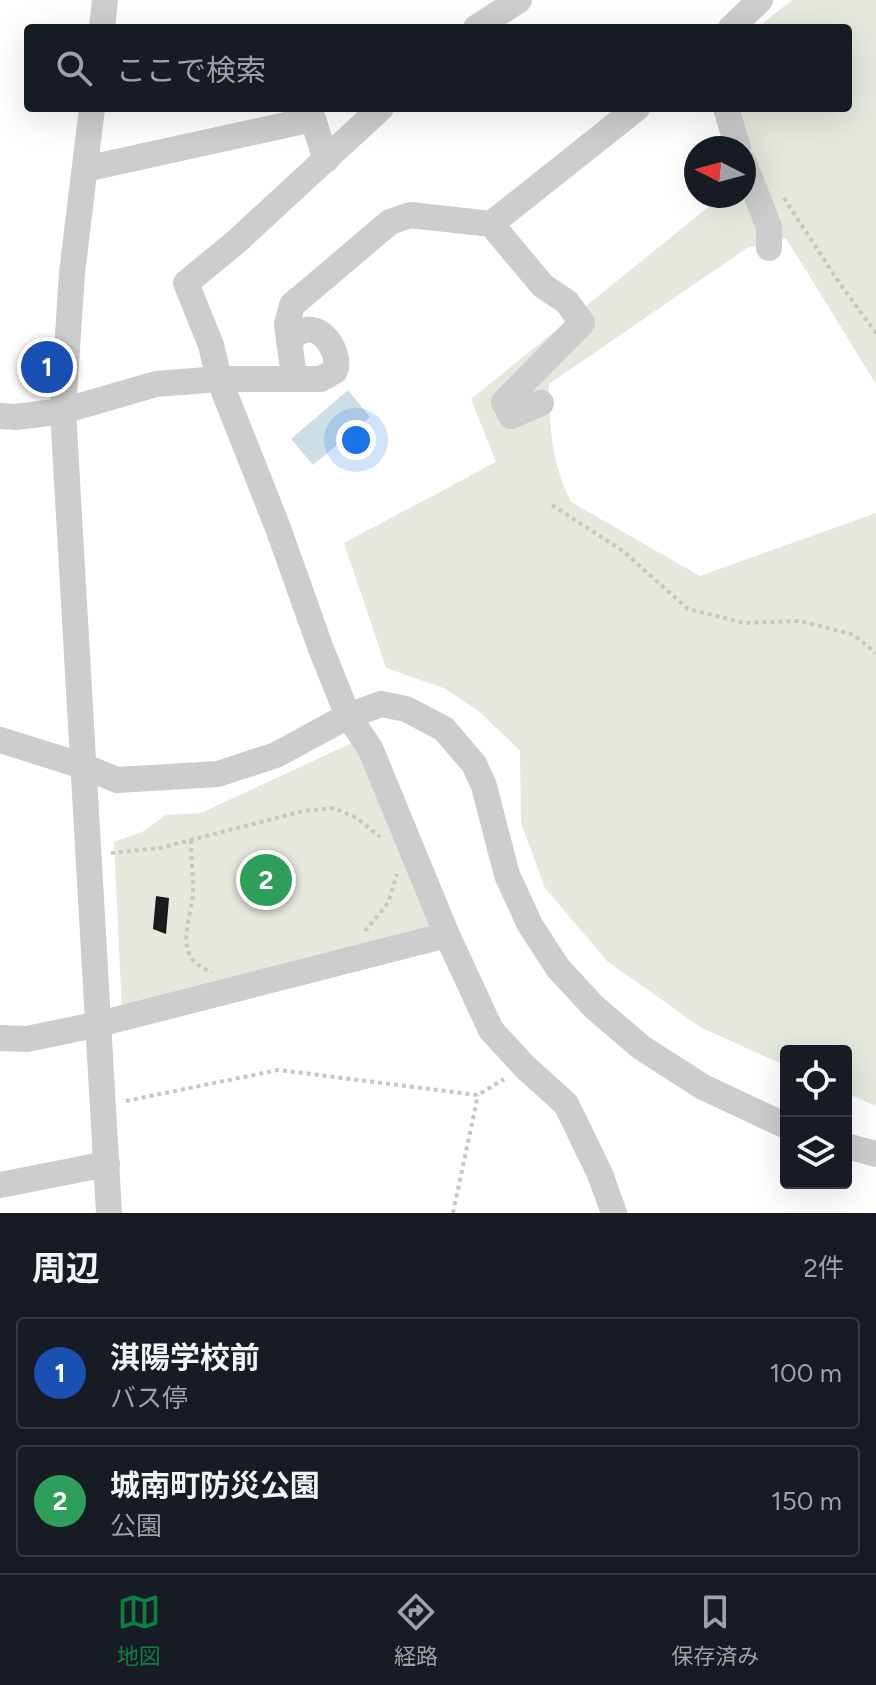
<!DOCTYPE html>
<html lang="ja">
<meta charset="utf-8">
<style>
:root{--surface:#171b24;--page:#20242c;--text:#f1f3f6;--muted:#9ea1a6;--line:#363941;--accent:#0b8043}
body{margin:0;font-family:Figtree,"Noto Sans JP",sans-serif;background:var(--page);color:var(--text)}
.controls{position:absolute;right:24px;bottom:24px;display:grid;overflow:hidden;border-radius:8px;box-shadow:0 8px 32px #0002}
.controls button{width:72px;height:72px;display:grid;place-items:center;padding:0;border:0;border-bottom:2px solid var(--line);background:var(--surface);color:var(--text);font:40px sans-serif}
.compass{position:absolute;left:684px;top:136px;width:72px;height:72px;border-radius:50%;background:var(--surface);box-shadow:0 8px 32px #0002;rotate:276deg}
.you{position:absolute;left:356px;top:440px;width:28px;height:28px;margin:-20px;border:6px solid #fff;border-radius:50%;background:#1a73e8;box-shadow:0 0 0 12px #1a73e833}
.badge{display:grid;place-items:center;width:52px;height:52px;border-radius:50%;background:var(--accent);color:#fff;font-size:26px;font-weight:700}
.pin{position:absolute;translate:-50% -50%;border:4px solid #fff;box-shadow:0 2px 8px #0006}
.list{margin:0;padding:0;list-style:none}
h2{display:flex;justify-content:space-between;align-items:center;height:104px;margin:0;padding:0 32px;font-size:34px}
h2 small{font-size:26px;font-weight:400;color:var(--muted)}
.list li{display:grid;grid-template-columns:52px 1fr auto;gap:24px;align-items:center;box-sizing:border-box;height:112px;margin:0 16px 16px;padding:0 16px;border:2px solid var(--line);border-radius:8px}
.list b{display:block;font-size:30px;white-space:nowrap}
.list p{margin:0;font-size:26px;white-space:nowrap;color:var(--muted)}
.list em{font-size:26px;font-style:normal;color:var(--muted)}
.icon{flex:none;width:44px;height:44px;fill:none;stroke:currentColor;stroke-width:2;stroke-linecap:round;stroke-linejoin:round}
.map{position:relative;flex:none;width:876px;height:1213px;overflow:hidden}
.search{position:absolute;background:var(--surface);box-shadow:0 8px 32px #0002;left:24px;right:24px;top:24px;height:88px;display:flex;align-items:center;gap:20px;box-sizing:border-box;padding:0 28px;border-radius:8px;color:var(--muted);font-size:30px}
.sheet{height:360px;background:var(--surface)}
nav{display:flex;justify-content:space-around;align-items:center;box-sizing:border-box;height:112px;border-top:2px solid var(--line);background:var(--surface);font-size:22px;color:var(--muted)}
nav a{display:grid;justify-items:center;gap:4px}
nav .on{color:var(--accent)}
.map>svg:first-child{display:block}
.green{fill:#e4e8dd}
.water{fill:#cddfe6}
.building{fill:#1a1a1a}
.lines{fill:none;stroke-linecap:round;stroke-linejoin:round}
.path{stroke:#c7c7c7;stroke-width:4;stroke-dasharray:4 4;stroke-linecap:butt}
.minor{stroke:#cdcdcd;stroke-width:26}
</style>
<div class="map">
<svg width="876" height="1213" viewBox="0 0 876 1213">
<rect width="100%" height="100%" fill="#fff"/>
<!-- green -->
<g class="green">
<path d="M792,0h84v384l-90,-146 -39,10 -198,136c0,42 3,81 22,118l129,74 176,-63v593l-30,-13v-42h-60v15l-86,-39 -93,-66 -62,-73 -24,-65 -1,-72 -39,-38 -35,-24 -60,-21 -42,-125 152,-81 -25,-63 246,-199 2,-4h25l-13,-48 10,-40h107v-80h-87l1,-4z"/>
<polygon points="354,742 431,918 426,934 122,1011 114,842 144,831 166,815 201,813"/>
</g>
<!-- water -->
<polygon class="water" points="348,390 370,417 313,465 291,439"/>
<!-- building -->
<polygon class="building" points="156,896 169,898 166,934 153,929"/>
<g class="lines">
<!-- path -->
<g class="path">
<polyline points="784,198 838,281 876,333"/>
<polyline points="552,505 623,551 688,609 744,623 800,621 854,635 876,653"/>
<path d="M191,840c0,17 2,34 2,50 -1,30 -23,68 19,82"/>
<polyline points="111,853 160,848 303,811 334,808 357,818 380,837"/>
<polyline points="365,931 388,903 397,874"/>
<polyline points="126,1101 278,1070 478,1095 504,1079"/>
<polyline points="453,1213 478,1095"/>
</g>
<!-- minor -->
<g class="minor">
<polyline points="102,28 105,0"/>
<polyline points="476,28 519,0"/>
<polyline points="731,28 760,0"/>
<polyline points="92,108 72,273 63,411 109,1213"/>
<polyline points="381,108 236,242 186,283 211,345 219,379 278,528 321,649 348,716 370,748 447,935 491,1030 525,1067 566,1104 600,1174 614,1213"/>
<polyline points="726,108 738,148"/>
<polyline points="744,163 769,227 769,248"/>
<polyline points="85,169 313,119 326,160"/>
<polyline points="491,224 637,108"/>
<polyline points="294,377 287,324 292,305 390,222 410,215 491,224 543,286 567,302 582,323 504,402 511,416 541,403"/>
<path d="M0,416l16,1 47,-6 93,-27 63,-5h102l14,-8c8,-19 -21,-63 -46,-29"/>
<polyline points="0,740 83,766 117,780 218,774 276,755 348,716 381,704 406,709 444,729 474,764 484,786 507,875 530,925 558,968 594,1007 642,1048 703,1087 786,1126"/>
<polyline points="0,1038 27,1039 99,1024 447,935"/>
<polyline points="846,1146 876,1154"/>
<polyline points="0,1185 107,1164"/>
</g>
</g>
</svg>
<div class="controls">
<button><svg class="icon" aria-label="locate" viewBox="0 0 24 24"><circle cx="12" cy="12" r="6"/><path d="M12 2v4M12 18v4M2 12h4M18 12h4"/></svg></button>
<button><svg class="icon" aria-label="layers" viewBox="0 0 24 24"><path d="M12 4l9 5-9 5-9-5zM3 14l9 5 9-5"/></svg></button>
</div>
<svg class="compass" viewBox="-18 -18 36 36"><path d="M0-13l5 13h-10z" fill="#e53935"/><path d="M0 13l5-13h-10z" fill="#9ea1a6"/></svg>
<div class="you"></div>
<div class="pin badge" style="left:47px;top:367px;background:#1a4fb4">1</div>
<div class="pin badge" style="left:266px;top:880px;background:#2e9e5b">2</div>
<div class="search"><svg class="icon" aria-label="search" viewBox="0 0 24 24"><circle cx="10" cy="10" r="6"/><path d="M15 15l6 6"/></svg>ここで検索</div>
</div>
<section class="sheet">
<h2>周辺<small>2件</small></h2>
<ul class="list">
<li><span class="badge" style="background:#1a4fb4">1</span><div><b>淇陽学校前</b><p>バス停</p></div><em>100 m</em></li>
<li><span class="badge" style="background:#2e9e5b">2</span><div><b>城南町防災公園</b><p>公園</p></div><em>150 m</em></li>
</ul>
</section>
<nav>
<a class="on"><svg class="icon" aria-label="map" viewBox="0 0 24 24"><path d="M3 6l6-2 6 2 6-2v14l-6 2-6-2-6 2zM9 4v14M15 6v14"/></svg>地図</a>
<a><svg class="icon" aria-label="directions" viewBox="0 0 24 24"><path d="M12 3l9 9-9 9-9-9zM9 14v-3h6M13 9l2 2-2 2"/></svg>経路</a>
<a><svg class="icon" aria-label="saved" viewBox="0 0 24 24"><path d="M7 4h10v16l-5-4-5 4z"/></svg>保存済み</a>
</nav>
